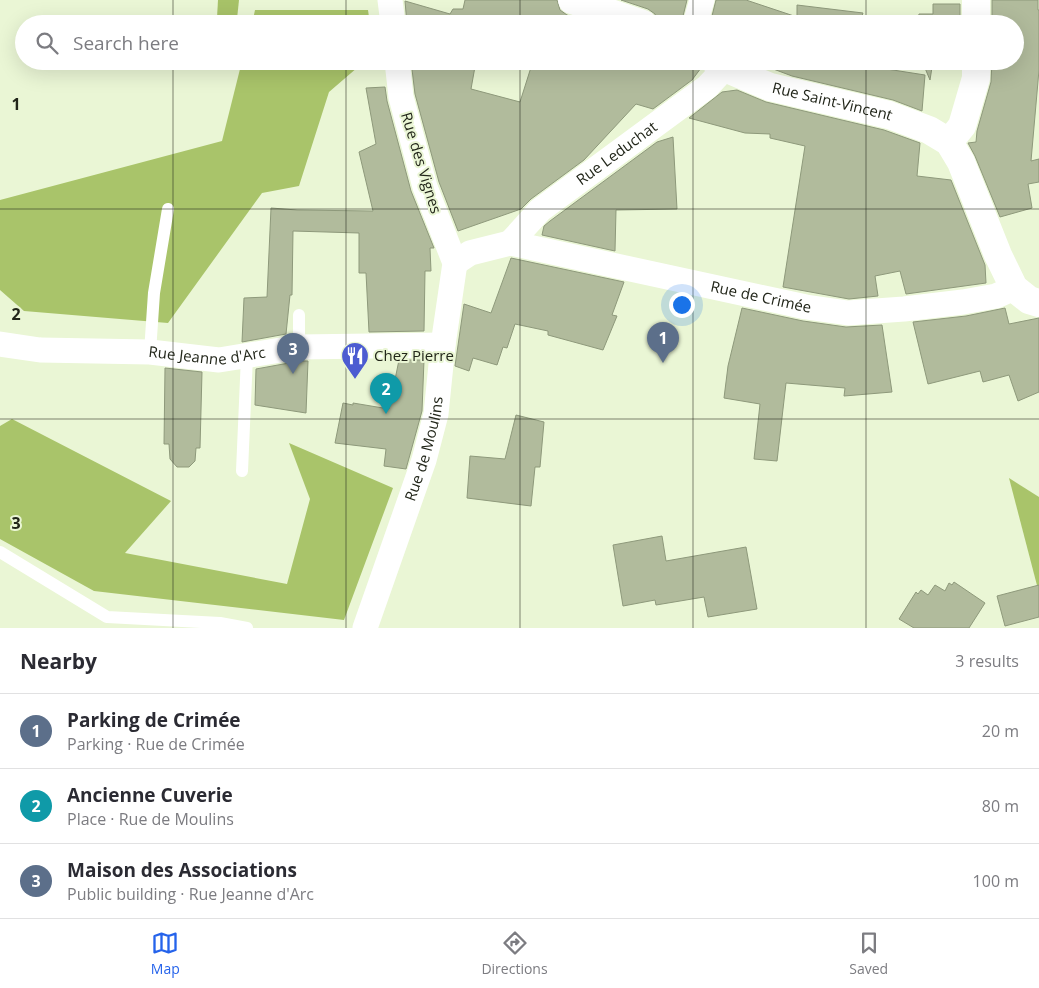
<!DOCTYPE html>
<meta charset="utf-8">
<style>
:root{--surface:#fff;--page:#f2f2f3;--text:#2b2b33;--muted:#7c7c81;--line:#e1e1e2;--accent:#2563eb}
body{margin:0;font-family:"Open Sans",sans-serif;background:var(--page);color:var(--text)}
.you{position:absolute;left:681px;top:304px;width:18px;height:18px;margin:-12px;border:4px solid #fff;border-radius:50%;background:#1a73e8;box-shadow:0 0 0 8px #1a73e833}
.badge{display:grid;place-items:center;width:32px;height:32px;border-radius:50%;background:var(--accent);color:#fff;font-size:16px;font-weight:700}
.pin{position:absolute;translate:-50% -41px;filter:drop-shadow(0 1px 2px #0008)}
.pin::after{content:'';position:absolute;top:26px;width:18px;height:15px;background:inherit;clip-path:polygon(0 0,100% 0,50% 100%)}
.list{margin:0;padding:0;list-style:none}
h2{display:flex;justify-content:space-between;align-items:center;height:65px;margin:0;padding:0 20px;font-size:21px}
h2 small{font-size:16px;font-weight:400;color:var(--muted)}
.list li{display:grid;grid-template-columns:32px 1fr auto;gap:15px;align-items:center;box-sizing:border-box;height:75px;padding:0 20px;border-top:1px solid var(--line)}
.list b{display:block;font-size:19px;white-space:nowrap}
.list p{margin:0;font-size:16px;white-space:nowrap;color:var(--muted)}
.list em{font-size:16px;font-style:normal;color:var(--muted)}
.icon{flex:none;width:28px;height:28px;fill:none;stroke:currentColor;stroke-width:2;stroke-linecap:round;stroke-linejoin:round}
.map{position:relative;flex:none;width:1039px;height:628px;overflow:hidden}
.search{position:absolute;background:var(--surface);box-shadow:0 5px 20px #0002;left:15px;right:15px;top:15px;height:55px;display:flex;align-items:center;gap:12px;box-sizing:border-box;padding:0 18px;border-radius:28px;color:var(--muted);font-size:19px}
.sheet{height:290px;background:var(--surface)}
nav{display:flex;justify-content:space-around;align-items:center;box-sizing:border-box;height:70px;border-top:1px solid var(--line);background:var(--surface);font-size:14px;color:var(--muted)}
nav a{display:grid;justify-items:center;gap:2px}
nav .on{color:var(--accent)}
.map>svg:first-child{display:block}
.forest{fill:#a9c46a}
.water{fill:#a7c268}
.building{fill:#b1bb9c;stroke:#8e997b}
.lines{fill:none;stroke-linecap:round;stroke-linejoin:round}
.lane{stroke:#fff;stroke-width:12}
.street{stroke:#fff;stroke-width:25}
.secondary{stroke:#fff;stroke-width:28}
.grid{fill:none;stroke:#22261a;stroke-width:1;stroke-opacity:0.55}
.labels{text-anchor:middle;stroke-width:4;stroke-linejoin:round;paint-order:stroke}
.street-label{font-size:15px;fill:#22261a;stroke:#eaf6d5}
.poi-label{font-size:15px;fill:#22261a;stroke:#eaf6d5;text-anchor:start}
.grid-label{font-size:16px;text-anchor:middle;font-weight:bold;fill:#22261a;stroke:#eaf6d5;stroke-width:4;stroke-linejoin:round;paint-order:stroke}
</style>
<div class="map">
<svg width="1039" height="628" viewBox="0 0 1039 628">
<rect width="100%" height="100%" fill="#eaf6d5"/>
<!-- forest -->
<g class="forest">
<polygon points="255,10 368,10 370,24 252,24"/>
<polygon points="242,61 365,61 329,92 299,186 262,193 168,323 24,311 0,290 0,200 222,141"/>
<polygon points="12,419 171,501 125,553 287,584 310,499 289,443 393,488 344,620 94,591 0,539 0,426"/>
<polygon points="1009,478 1039,497 1039,593"/>
</g>
<!-- water -->
<polygon class="water" points="218,0 239,0 237,19 217,18"/>
<!-- building -->
<g class="building">
<polygon points="465,0 557,0 560,10 567,15 593,24 407,24 405,1 450,14 453,9 463,9"/>
<polygon points="621,0 687,0 681,24 658,24 655,14 648,9"/>
<polygon points="716,0 746,0 797,17 797,5 863,13 859,24 710,24"/>
<polygon points="992,0 1038,0 1038,10 1039,10 1039,70 1031,161 1039,159 1039,182 1028,184 1032,208 1000,217 975,156 968,143 976,142 977,131 991,82 992,61 1015,61 1015,24 992,24"/>
<polygon points="933,4 960,4 960,24 917,24 919,14 933,14"/>
<polygon points="411,61 476,61 471,89 520,102 533,61 700,61 701,68 692,80 653,109 636,104 584,160 531,199 521,209 458,231 439,182 415,94"/>
<polygon points="752,61 860,61 861,65 925,75 922,111 893,100 792,76"/>
<polygon points="922,61 933,61 930,80"/>
<polygon points="385,87 387,101 411,191 434,248 430,248 431,271 425,271 424,331 369,332 366,273 359,273 359,233 293,231 292,295 290,295 286,334 242,342 244,298 267,297 271,208 297,210 373,211 359,152 376,144 366,88"/>
<polygon points="737,90 766,102 884,130 920,143 917,176 951,180 985,265 986,283 906,294 900,271 875,276 878,296 849,299 783,287 805,146 770,138 770,134 745,133 689,118 722,92"/>
<polygon points="673,137 677,209 616,210 615,251 542,235 544,226 550,221 657,142"/>
<polygon points="511,258 624,282 612,315 617,316 603,350 548,335 548,331 515,324 507,348 503,347 497,365 473,358 469,371 455,366 464,304 491,313"/>
<polygon points="742,308 803,321 846,327 882,325 892,392 844,396 845,388 786,383 777,461 754,459 760,404 724,398 728,366"/>
<polygon points="1005,308 1009,324 1039,318 1039,392 1018,401 1009,375 983,382 980,371 928,384 913,322 966,316"/>
<polygon points="399,360 424,360 422,411 406,469 384,466 386,449 335,443 343,403 353,405 353,403 389,409"/>
<polygon points="300,361 308,361 306,413 255,405 256,369"/>
<polygon points="165,368 202,372 200,448 196,448 195,461 189,467 177,467 170,459 169,444 164,444"/>
<polygon points="516,415 544,422 540,467 535,467 531,506 467,498 470,456 505,459"/>
<polygon points="662,536 666,561 746,547 757,609 708,617 704,597 656,605 655,600 623,606 613,545"/>
<polygon points="954,582 985,603 969,628 914,628 899,619 916,592 918,594 921,590 928,595 935,585 945,591 949,583 952,585"/>
<polygon points="1039,585 1039,617 1005,626 997,596"/>
</g>
<g class="lines">
<!-- lane -->
<g class="lane">
<polyline points="299,347 299,315"/>
<polyline points="150,352 154,293 168,209"/>
<polyline points="242,471 247,356"/>
<polyline points="0,552 107,617 220,623 247,628"/>
</g>
<!-- street -->
<g class="street">
<polyline points="390,0 393,24"/>
<polyline points="695,24 702,0"/>
<path id="s1" d="M510,243l30,-33 167,-123 18,-19"/>
<path id="s2" d="M455,263l15,-10 40,-10 296,64 42,6 56,-4 59,-7 33,-6 18,-8"/>
<path id="s3" d="M0,344l40,6 110,2 69,8 80,-13 144,-2"/>
<path id="s4" d="M365,628l59,-168 12,-46 7,-69 12,-82 -30,-76 -24,-90 -4,-36"/>
</g>
<!-- secondary -->
<g class="secondary">
<polyline points="572,0 643,24"/>
<polyline points="976,0 976,24"/>
<path id="s5" d="M715,61l10,7 45,19 119,28 40,15 20,12 12,20 37,93 16,33 15,12 10,3"/>
<polyline points="949,142 962,126 976,78 976,61"/>
</g>
</g>
<!-- grid -->
<path class="grid" d="M173,0v24M346,0v24M520,0v24M693,0v24M866,0v24M173,61v567M346,61v567M520,61v567M693,61v567M866,61v567M0,209h1039M0,419h1039"/>
<!-- icons -->
<defs>
<symbol id="restaurant-pin" viewBox="-11 -11 22 30"><path d="M0 17L-7.5 6A9.5 9.5 0 1 1 7.5 6Z" fill="#4c5cd1" stroke="#eaf6d5"/><path d="M-5-6h1v4h1v-4h1v4h1v-4h1v5L-1.5 .5V6h-2V.5L-5-1ZM5-6V6H3V1.5H1.5Q1.5-4 5-6Z" fill="#fff"/></symbol>
</defs>
<g fill-rule="evenodd">
<use href="#restaurant-pin" x="339" y="340" width="32" height="43"/>
</g>
<g class="labels">
<!-- street labels -->
<g class="street-label">
<text dy="5" stroke="none"><textPath href="#s5" startOffset="125">Rue Saint-Vincent</textPath></text>
<text dy="5" stroke="none"><textPath href="#s1" startOffset="140">Rue Leduchat</textPath></text>
<text transform="translate(421 163) rotate(73)" y="5">Rue des Vignes</text>
<text dy="5" stroke="none"><textPath href="#s2" startOffset="316">Rue de Crimée</textPath></text>
<text dy="5" stroke="none"><textPath href="#s3" startOffset="208">Rue Jeanne d'Arc</textPath></text>
<text dy="5" stroke="none"><textPath href="#s4" startOffset="189">Rue de Moulins</textPath></text>
</g>
<!-- poi labels -->
<g class="poi-label">
<text x="374" y="361">Chez Pierre</text>
</g>
</g>
<g class="grid-label">
<text x="16" y="110">1</text>
<text x="16" y="320">2</text>
<text x="16" y="529">3</text>
</g>
</svg>
<div class="you"></div>
<div class="pin badge" style="left:663px;top:363px;background:#5c6f8a">1</div>
<div class="pin badge" style="left:386px;top:414px;background:#0f9aa8">2</div>
<div class="pin badge" style="left:293px;top:374px;background:#5c6f8a">3</div>
<div class="search"><svg class="icon" aria-label="search" viewBox="0 0 24 24"><circle cx="10" cy="10" r="6"/><path d="M15 15l6 6"/></svg>Search here</div>
</div>
<section class="sheet">
<h2>Nearby<small>3 results</small></h2>
<ul class="list">
<li><span class="badge" style="background:#5c6f8a">1</span><div><b>Parking de Crimée</b><p>Parking · Rue de Crimée</p></div><em>20 m</em></li>
<li><span class="badge" style="background:#0f9aa8">2</span><div><b>Ancienne Cuverie</b><p>Place · Rue de Moulins</p></div><em>80 m</em></li>
<li><span class="badge" style="background:#5c6f8a">3</span><div><b>Maison des Associations</b><p>Public building · Rue Jeanne d'Arc</p></div><em>100 m</em></li>
</ul>
</section>
<nav>
<a class="on"><svg class="icon" aria-label="map" viewBox="0 0 24 24"><path d="M3 6l6-2 6 2 6-2v14l-6 2-6-2-6 2zM9 4v14M15 6v14"/></svg>Map</a>
<a><svg class="icon" aria-label="directions" viewBox="0 0 24 24"><path d="M12 3l9 9-9 9-9-9zM9 14v-3h6M13 9l2 2-2 2"/></svg>Directions</a>
<a><svg class="icon" aria-label="saved" viewBox="0 0 24 24"><path d="M7 4h10v16l-5-4-5 4z"/></svg>Saved</a>
</nav>
